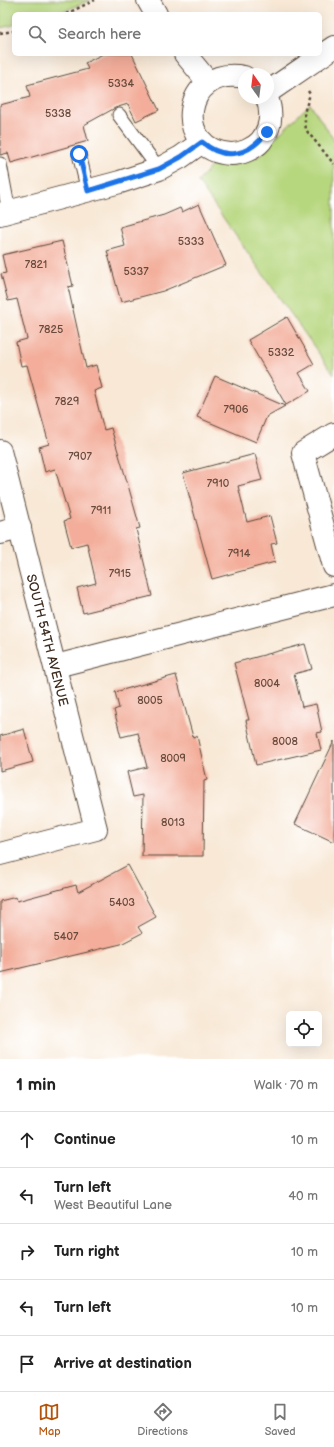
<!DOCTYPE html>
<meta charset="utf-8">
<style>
:root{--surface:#fff;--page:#f2f2f2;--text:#222;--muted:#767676;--line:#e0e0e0;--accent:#b45309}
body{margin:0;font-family:"Balsamiq Sans",sans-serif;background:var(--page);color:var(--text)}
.controls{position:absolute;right:12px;bottom:12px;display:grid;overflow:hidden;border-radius:6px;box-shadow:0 4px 16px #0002}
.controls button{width:36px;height:36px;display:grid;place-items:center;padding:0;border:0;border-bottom:1px solid var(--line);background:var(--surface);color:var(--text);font:20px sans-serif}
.compass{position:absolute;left:238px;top:68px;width:36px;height:36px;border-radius:50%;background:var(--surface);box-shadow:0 4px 16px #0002;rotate:346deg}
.stop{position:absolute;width:12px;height:12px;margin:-9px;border:3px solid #1a73e8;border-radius:50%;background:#fff}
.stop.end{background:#1a73e8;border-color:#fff;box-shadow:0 1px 4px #0008}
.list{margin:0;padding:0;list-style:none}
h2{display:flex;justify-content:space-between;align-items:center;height:52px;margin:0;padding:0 16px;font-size:17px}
h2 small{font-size:13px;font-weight:400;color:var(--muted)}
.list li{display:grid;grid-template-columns:26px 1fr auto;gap:12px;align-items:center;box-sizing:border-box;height:56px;padding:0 16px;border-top:1px solid var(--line)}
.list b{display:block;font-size:15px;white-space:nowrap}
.list p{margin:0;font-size:13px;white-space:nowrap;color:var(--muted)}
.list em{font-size:13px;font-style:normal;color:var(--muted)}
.icon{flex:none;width:22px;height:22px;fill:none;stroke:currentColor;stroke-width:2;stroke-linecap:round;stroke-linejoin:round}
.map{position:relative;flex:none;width:334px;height:1059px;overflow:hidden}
.search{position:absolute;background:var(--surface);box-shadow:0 4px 16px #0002;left:12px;right:12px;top:12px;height:44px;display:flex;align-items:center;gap:10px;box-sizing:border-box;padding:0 14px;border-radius:6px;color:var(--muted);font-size:15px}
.sheet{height:332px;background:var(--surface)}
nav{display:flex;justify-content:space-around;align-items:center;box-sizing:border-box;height:56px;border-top:1px solid var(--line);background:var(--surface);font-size:11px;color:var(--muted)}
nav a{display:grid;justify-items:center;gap:2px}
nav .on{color:var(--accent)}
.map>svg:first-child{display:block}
.green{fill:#b7d77f;stroke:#79804e}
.building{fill:#f3ad9a}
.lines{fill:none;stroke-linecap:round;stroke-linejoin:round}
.service-casing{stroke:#574639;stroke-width:15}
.minor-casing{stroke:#574639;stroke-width:24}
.path{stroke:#574639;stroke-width:2.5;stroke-dasharray:3 3;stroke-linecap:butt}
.service{stroke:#fff;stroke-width:13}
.minor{stroke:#fff;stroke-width:22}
.route{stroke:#1a73e8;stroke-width:5}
.labels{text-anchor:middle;stroke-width:3;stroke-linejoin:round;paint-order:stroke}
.number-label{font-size:11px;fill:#694b3d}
.street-label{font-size:13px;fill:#3b2a1e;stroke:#fff}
</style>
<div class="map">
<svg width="334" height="1059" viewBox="0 0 334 1059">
<rect width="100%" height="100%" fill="#fff"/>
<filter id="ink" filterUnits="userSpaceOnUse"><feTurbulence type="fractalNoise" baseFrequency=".025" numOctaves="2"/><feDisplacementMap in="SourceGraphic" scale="8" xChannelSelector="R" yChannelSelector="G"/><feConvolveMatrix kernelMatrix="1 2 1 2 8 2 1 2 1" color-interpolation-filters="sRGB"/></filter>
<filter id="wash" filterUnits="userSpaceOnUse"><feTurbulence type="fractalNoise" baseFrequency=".012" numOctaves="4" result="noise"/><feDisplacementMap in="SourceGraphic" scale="16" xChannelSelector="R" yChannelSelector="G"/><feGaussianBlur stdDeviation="0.9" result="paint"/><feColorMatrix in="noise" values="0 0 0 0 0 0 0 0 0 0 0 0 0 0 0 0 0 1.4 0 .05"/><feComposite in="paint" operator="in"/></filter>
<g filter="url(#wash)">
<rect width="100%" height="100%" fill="#f8e8d5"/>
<!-- green -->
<g class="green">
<polygon points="0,0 91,0 57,14 14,14 14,25 0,28"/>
<polygon points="310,104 334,140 334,375 198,182 212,165 232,165 259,156 275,138"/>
</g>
<g id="blocks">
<!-- building -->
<g class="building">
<polygon points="103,54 132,54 159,110 136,121 128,104 115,108 84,125 88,141 11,163 8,153 0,155 0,105 30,97 27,85 88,69 85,63"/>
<polygon points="199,204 226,265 163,291 121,302 107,251 125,246 120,227 164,215 180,208 182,212"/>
<polygon points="62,241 73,286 68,287 86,368 96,365 102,388 94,391 104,430 111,428 128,485 140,528 136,529 152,596 83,613 77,588 96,583 87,543 71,547 64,521 70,519 55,469 45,472 39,447 49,444 27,365 21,366 16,342 27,339 17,299 8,301 1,274 6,273 2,255"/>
<polygon points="287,317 314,364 299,373 310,391 286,405 248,340"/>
<polygon points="215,376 285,406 267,416 256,442 197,417"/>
<polygon points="255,454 262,480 238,486 247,522 270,516 277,543 271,544 275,562 212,579 183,473"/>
<polygon points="305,644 312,669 294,674 302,707 316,704 322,732 317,733 321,750 256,765 246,720 249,720 234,663"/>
<polygon points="176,675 193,737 197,736 207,780 204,781 203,856 142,856 143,795 133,797 127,772 147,767 138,733 121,737 114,710 119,708 115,692"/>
<polygon points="24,729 33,762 0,771 0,736"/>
<polygon points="334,741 334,842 295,824"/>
<polygon points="128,865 156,917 138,927 142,933 121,944 0,973 0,901 16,897 17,901 76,885 78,892"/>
</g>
</g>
</g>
<g filter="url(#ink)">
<use href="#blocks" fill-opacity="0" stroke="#574639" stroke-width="1"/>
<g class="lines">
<defs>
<g id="service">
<polyline points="119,115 159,169"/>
<polyline points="79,154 88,191"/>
<polyline points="0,164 9,212"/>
</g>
<g id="minor">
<polyline points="148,0 156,14"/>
<polyline points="185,54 208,82"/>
<path d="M244,77c-62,-12 -72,74 -13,77 10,0 23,-5 30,-13 10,-13 12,-27 6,-43"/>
<polyline points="268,92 334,47"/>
<polyline points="0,214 120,182 159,169 181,157 202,142"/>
<polyline points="334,434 303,453 334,566"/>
<path id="s1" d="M0,451l96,378 -96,25"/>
<polyline points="0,533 20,528"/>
<polyline points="56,666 334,595"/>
</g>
</defs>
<!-- service casing -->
<use href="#service" class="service-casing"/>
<!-- minor casing -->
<use href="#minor" class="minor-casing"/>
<!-- path -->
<g class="path">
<polyline points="66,14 95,0"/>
<polyline points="0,33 14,31"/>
<polyline points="308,91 310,94 304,113 306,130 334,164"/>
</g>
<!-- service -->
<use href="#service" class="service"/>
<!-- minor -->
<use href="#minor" class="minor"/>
</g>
</g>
<g class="lines" filter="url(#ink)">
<!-- route -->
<path class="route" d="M79,154l9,37 71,-22 22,-12 21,-15c23,20 48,13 65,-10"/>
</g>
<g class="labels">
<!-- number labels -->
<g class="number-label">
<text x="121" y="87">5334</text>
<text x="58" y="117">5338</text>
<text x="191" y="245">5333</text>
<text x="36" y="268">7821</text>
<text x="136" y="275">5337</text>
<text x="51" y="333">7825</text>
<text x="281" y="356">5332</text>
<text x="67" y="405">7829</text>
<text x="236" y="413">7906</text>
<text x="80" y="460">7907</text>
<text x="218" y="487">7910</text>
<text x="101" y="514">7911</text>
<text x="239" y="557">7914</text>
<text x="120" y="577">7915</text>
<text x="267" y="687">8004</text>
<text x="150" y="704">8005</text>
<text x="285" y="745">8008</text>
<text x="173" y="762">8009</text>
<text x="173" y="826">8013</text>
<text x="122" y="906">5403</text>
<text x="66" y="940">5407</text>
</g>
<!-- street labels -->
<g class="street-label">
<text dy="5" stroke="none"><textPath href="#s1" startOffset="195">SOUTH 54TH AVENUE</textPath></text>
</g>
</g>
</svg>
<div class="controls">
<button><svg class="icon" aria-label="locate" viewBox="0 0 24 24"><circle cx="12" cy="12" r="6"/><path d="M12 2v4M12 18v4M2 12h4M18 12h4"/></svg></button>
</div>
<svg class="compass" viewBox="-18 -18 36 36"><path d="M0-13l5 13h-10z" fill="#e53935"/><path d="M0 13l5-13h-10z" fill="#767676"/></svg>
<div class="stop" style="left:79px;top:154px"></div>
<div class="stop end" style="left:267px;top:132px"></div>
<div class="search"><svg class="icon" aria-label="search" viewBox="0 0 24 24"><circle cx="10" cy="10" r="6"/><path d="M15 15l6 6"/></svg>Search here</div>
</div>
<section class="sheet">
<h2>1 min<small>Walk · 70 m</small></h2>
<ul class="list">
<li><svg class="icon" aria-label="ahead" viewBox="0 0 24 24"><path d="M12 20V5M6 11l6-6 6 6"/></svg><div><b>Continue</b></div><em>10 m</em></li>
<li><svg class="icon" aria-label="left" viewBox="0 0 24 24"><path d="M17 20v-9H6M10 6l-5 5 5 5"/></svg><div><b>Turn left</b><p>West Beautiful Lane</p></div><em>40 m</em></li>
<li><svg class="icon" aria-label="right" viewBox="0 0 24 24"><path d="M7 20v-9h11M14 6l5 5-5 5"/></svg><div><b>Turn right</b></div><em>10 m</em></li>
<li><svg class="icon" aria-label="left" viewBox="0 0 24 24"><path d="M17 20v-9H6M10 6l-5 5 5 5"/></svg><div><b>Turn left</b></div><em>10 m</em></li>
<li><svg class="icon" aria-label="arrive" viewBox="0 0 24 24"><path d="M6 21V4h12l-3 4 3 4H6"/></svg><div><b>Arrive at destination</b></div></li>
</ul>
</section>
<nav>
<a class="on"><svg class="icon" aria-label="map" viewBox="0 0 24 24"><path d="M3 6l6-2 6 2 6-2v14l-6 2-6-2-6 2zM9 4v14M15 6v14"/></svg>Map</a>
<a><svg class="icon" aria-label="directions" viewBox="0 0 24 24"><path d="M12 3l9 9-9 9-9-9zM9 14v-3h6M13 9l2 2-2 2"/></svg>Directions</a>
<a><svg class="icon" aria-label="saved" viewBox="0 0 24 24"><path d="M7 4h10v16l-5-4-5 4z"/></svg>Saved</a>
</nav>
